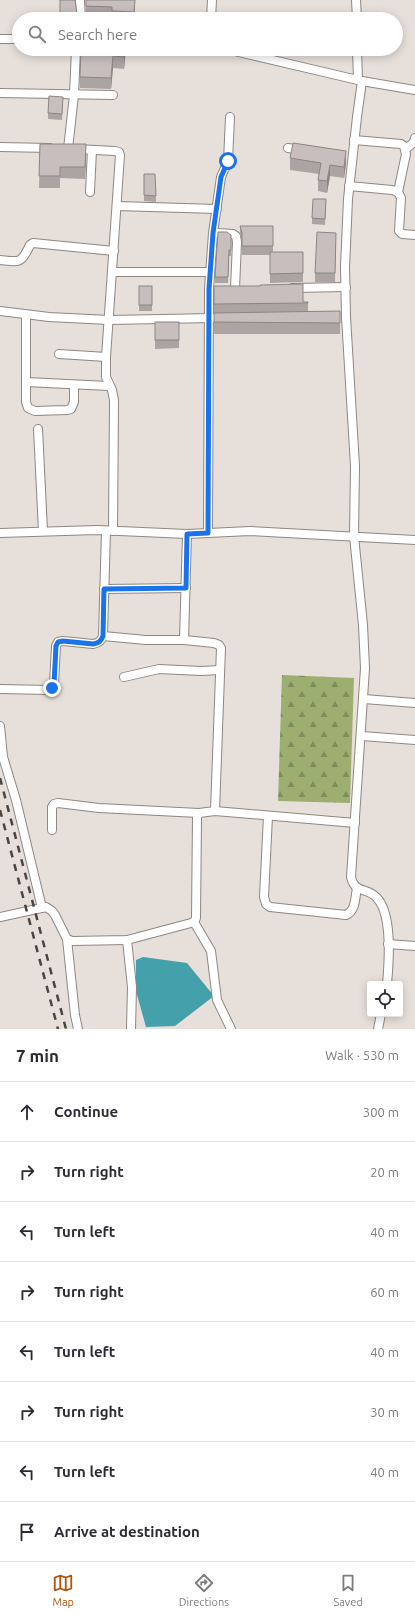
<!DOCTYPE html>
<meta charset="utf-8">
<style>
:root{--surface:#fff;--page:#f2f2f3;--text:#2b2b33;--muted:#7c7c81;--line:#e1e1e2;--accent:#b45309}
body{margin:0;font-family:Ubuntu,sans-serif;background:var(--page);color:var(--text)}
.controls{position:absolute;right:12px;bottom:12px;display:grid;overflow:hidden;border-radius:4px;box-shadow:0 2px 10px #0003}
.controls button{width:36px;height:36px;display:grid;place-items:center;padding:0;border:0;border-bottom:1px solid var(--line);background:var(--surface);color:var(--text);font:20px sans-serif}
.stop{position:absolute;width:12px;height:12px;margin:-9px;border:3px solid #1a73e8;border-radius:50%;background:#fff}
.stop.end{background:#1a73e8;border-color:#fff;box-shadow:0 1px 4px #0008}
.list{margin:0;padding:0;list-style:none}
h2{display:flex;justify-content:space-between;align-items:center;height:52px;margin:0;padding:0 16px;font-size:17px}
h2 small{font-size:13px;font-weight:400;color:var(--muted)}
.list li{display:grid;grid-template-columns:26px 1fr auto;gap:12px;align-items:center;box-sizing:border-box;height:60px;padding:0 16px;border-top:1px solid var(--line)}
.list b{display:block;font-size:15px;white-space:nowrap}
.list em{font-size:13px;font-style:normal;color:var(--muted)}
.icon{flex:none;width:22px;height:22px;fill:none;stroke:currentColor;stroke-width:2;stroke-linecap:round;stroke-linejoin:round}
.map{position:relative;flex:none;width:415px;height:1029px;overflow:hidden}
.search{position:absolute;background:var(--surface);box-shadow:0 2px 10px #0003;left:12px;right:12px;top:12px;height:44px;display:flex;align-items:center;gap:10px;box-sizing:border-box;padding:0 14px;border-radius:22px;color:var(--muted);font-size:15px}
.sheet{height:532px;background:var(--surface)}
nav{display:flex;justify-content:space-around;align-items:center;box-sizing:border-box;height:56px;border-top:1px solid var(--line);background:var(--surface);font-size:11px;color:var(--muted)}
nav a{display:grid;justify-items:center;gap:2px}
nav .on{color:var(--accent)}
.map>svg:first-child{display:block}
.forest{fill:url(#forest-firs)}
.water{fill:#44a0ab}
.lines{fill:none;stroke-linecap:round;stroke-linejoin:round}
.minor-casing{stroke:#8e8783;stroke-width:10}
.minor{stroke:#fff;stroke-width:8}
.rail{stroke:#484542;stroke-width:2.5;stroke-dasharray:7 7;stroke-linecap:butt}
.wall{fill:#aca3a3}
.shaded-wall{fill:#8c8584}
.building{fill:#c8bebd;stroke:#8c8584}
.route{stroke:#1a73e8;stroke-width:5}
</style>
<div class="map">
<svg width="415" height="1029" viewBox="0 0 415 1029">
<defs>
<pattern id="forest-firs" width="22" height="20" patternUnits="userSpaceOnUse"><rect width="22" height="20" fill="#9daf70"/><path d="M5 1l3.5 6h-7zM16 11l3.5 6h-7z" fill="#7f8d5b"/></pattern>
</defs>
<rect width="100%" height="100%" fill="#e7dfda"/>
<!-- forest -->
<polygon class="forest" points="282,675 354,678 350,803 278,801"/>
<!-- water -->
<polygon class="water" points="143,957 187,963 214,996 175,1026 146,1027 136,991 136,960"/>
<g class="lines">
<defs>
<g id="minor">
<polyline points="80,0 81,19"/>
<polyline points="356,0 357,19"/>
<polyline points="211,19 212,0"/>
<polyline points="0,39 19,39"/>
<polyline points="226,49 362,81 415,90"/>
<polyline points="357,49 358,80"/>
<path d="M362,81l-5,36 -9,82 -3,68 1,50 9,149 -1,70 9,89 2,43 -14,209c4,17 15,10 25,20 17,16 13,65 11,87"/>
<polyline points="0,93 113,95"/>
<polyline points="354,140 401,144 404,146 406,154 398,192"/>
<polyline points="0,147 50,148"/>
<polyline points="288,148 302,150"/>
<polyline points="68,149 74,95 76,49"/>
<polyline points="76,149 115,151 119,152 120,155 106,357 106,377 112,390 114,400 113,531"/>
<polyline points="406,149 414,142 415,138"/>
<polyline points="349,186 392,190 398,192 401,198 399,231 402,234 415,235"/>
<polyline points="90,192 92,150"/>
<polyline points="117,206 217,209"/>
<polyline points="218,233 233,234 236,236 237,242 235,289"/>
<path d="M0,260c20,2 21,4 30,-15l3,-2 81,8"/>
<polyline points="112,272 210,272"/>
<polyline points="292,288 346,287"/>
<polyline points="0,311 49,317 109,320 213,318"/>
<polyline points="26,315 26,402 28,408 35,411 67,410 71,409 74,402 74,385"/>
<polyline points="59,354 106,357"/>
<polyline points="26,382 109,386"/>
<polyline points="38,429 43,531"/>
<polyline points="0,533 97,530 187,534 250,531 415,540"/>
<polyline points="208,533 209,289 213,233 221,177 228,161 230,117"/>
<polyline points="187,534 184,640 214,643 219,645 221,648 215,811"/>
<polyline points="104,589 186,588"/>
<polyline points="103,636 146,640 184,640"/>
<polyline points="124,677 159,669 201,671 220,670"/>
<path d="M0,689l49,1 3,-2 2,-4 2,-38 2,-4 5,-1 30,3c6,-1 8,-3 10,-8l3,-105"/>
<polyline points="364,699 415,703"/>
<polyline points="0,726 3,757 16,800 42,908"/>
<polyline points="362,736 415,740"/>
<path d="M268,816l-4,81 2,7 4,3 76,8c10,-4 9,-18 11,-27"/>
<polyline points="52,830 52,807 54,804 58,803 99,808 199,813"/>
<polyline points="0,917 46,907 52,911 55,915 67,939 72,941 127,940 191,923 194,922 196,918 197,817 199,813 215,811 355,823"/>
<polyline points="194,922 211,951 217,1000 231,1029"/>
<polyline points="67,939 75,1015 78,1029"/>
<polyline points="127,940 132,987 131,1029"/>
<polyline points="388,944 415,946"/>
<polyline points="378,1029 381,1014"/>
</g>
</defs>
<!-- minor casing -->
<use href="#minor" class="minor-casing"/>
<!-- minor -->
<use href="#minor" class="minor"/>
<!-- rail -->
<g class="rail">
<polyline points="0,778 66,1029"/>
<polyline points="0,810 58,1029"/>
</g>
</g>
<!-- wall -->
<g class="wall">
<polygon points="86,0 135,5 134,19 112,18 112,14 86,13"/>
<polygon points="126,49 124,69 113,68 111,89 80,88 80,77"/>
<polygon points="63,103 62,120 48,119 48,113"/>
<polygon points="40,144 86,156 85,179 60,178 60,188 39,188"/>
<polygon points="290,158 346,163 344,178 330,176 327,193 318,191 318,180 319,174 290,170"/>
<polygon points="144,174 155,174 156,202 144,201"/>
<polygon points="326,205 325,225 312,224 312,218"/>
<polygon points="240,226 273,226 273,252 303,252 303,282 270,283 270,255 242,255 242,241 240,234"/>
<polygon points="231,235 231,256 229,256 228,283 215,283 215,277"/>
<polygon points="336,242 335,282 315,282 315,273"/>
<rect x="139" y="286" width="13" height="25"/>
<polygon points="214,286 303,302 308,302 308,311 340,311 340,334 214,334"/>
<polygon points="155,322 179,322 179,348 155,349"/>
</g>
<!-- shaded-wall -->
<g class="shaded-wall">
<polygon points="135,0 135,5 134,19 134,12"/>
<polygon points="125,49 126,49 124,69 124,57"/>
<polygon points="113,56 113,68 111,89 111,78"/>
<polygon points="86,144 86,156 85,179 85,167"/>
<polygon points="346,151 346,163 344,178 344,167"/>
<polygon points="330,165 330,176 327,193 327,181"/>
</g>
<!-- building -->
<g class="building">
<polygon points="60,0 75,0 77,14 77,19 60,19"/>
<polygon points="86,0 135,0 134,12 112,11 112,7 86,6"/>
<polygon points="81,49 125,49 124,57 113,56 111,78 80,77"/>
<polygon points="49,96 63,97 62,114 48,113"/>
<polygon points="293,143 346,151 344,167 330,165 327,181 318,180 321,163 290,158"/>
<polygon points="40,144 86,144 85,167 60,167 60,176 39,176"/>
<polygon points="144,174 155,174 156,196 144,195"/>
<polygon points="313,199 326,199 325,219 312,218"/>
<polygon points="240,226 273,226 273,246 242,246 242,233"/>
<polygon points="218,232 227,232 231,235 231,250 229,250 228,277 215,277"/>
<polygon points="317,232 336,233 335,273 315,273"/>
<polygon points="270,252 303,252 303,273 270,274"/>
<polygon points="303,284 303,302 308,302 308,303 214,304 214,286 260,286 260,285"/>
<rect x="139" y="286" width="13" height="19"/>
<polygon points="340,311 340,323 214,322 214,313"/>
<rect x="155" y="322" width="24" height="18"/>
</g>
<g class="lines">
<!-- route -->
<path class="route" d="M52,688l2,-4 2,-38 2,-4 5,-1 30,3c6,-1 8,-3 10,-8l1,-47 82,-1 1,-54 21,-1 1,-244 4,-56 8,-56 7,-16"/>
</g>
</svg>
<div class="controls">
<button><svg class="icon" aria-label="locate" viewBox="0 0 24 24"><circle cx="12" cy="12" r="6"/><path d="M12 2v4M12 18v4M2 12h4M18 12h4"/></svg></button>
</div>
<div class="stop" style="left:228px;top:161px"></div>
<div class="stop end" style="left:52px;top:688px"></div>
<div class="search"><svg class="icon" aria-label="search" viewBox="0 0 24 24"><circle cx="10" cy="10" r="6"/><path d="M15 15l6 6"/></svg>Search here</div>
</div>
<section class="sheet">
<h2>7 min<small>Walk · 530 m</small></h2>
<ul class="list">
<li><svg class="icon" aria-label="ahead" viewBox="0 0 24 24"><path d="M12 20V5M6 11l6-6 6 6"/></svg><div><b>Continue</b></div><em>300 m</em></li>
<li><svg class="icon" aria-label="right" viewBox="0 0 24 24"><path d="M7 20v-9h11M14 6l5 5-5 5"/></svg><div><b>Turn right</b></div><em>20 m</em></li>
<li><svg class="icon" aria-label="left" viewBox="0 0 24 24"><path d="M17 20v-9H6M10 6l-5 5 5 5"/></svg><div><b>Turn left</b></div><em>40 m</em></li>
<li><svg class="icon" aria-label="right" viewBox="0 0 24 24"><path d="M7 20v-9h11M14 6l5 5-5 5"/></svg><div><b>Turn right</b></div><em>60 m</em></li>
<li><svg class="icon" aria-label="left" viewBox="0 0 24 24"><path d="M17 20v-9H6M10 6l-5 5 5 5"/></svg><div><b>Turn left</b></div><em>40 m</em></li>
<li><svg class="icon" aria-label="right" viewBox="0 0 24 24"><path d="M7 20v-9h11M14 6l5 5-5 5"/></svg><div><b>Turn right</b></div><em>30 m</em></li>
<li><svg class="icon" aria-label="left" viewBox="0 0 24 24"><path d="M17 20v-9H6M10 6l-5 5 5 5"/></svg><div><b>Turn left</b></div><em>40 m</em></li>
<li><svg class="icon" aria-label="arrive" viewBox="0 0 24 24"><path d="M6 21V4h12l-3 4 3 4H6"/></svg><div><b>Arrive at destination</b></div></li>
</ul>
</section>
<nav>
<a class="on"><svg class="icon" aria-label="map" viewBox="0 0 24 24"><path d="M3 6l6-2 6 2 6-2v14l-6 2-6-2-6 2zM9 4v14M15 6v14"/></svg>Map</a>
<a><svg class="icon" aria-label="directions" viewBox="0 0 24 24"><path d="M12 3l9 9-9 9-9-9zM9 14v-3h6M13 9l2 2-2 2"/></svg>Directions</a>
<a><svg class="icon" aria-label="saved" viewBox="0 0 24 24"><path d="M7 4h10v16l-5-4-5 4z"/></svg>Saved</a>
</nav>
